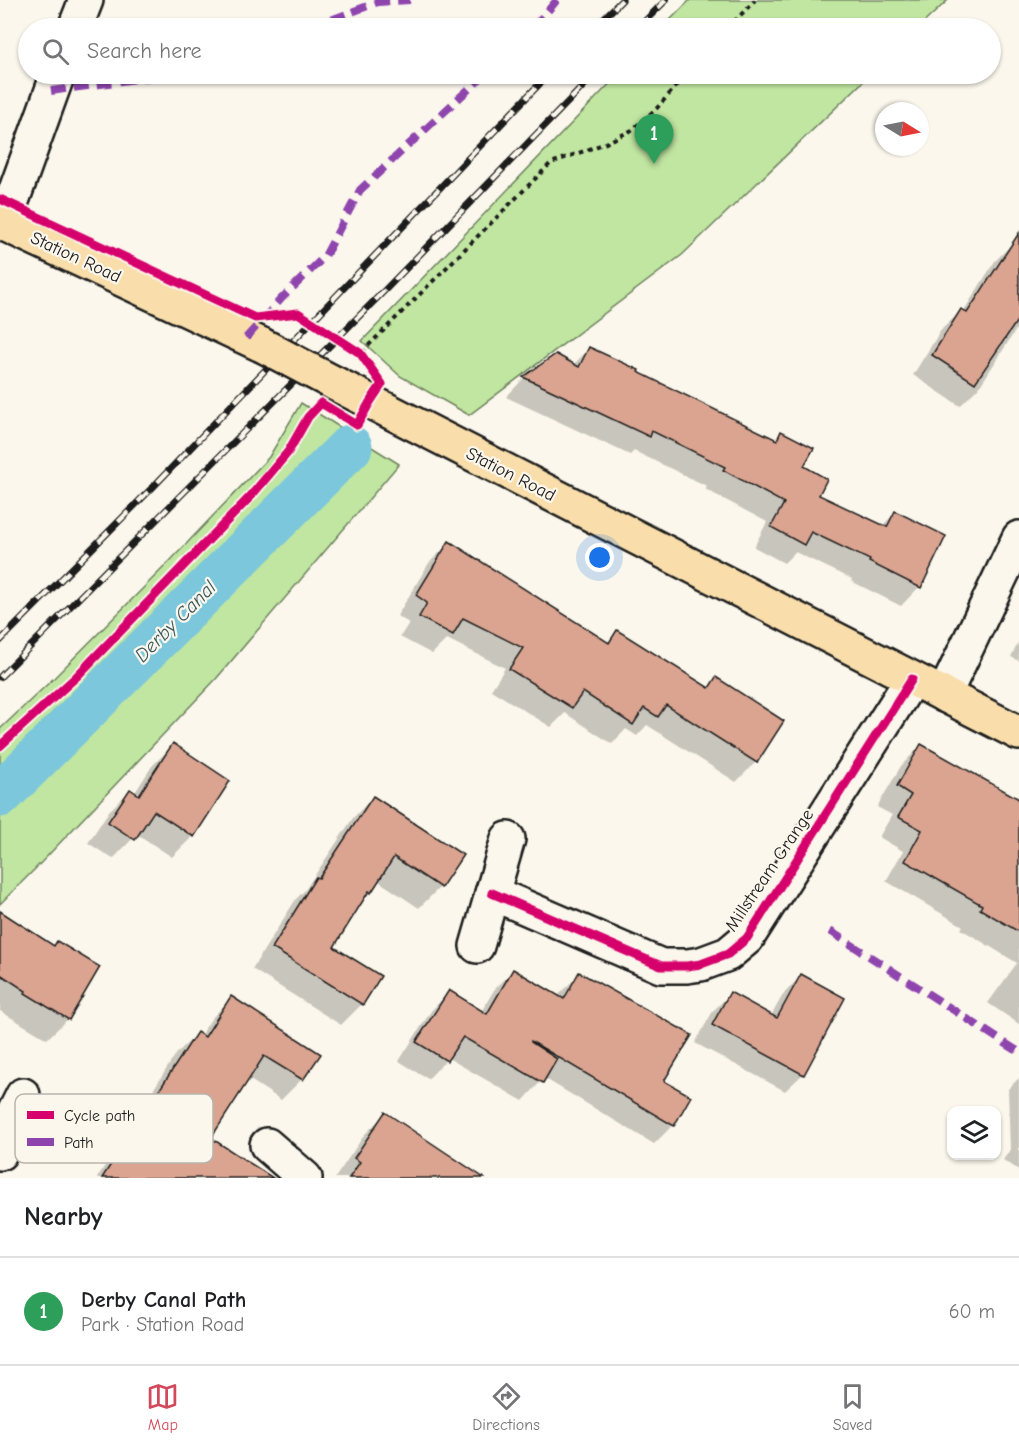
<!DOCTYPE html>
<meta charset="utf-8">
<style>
:root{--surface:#fff;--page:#f6f6f6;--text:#202124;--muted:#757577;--line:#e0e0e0;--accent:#d1495b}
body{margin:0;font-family:"Comic Neue",sans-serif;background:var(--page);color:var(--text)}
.controls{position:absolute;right:18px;bottom:18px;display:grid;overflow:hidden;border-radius:12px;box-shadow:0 2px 4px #0004}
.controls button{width:54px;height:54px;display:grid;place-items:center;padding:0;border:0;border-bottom:2px solid var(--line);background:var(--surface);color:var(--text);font:30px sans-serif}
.compass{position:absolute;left:875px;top:102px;width:54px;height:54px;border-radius:50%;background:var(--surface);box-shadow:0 2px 4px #0004;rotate:100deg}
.you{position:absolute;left:600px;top:558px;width:21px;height:21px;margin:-15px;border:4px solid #fff;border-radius:50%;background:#1a73e8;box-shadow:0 0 0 9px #1a73e833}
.badge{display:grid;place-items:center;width:39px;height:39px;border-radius:50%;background:var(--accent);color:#fff;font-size:20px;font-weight:700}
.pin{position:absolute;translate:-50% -50px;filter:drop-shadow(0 2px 3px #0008)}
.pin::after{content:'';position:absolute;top:32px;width:21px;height:18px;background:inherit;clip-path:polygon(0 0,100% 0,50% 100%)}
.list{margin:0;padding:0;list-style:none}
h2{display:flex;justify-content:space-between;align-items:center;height:78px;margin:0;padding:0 24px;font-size:26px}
h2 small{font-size:20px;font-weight:400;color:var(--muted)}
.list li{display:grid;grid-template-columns:39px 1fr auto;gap:18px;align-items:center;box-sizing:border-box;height:108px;padding:0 24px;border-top:2px solid var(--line)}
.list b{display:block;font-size:22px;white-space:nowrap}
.list p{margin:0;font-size:20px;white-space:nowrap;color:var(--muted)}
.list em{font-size:20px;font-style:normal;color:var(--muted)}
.icon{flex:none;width:33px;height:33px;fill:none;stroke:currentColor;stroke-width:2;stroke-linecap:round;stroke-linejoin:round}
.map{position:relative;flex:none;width:1019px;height:1178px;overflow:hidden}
.search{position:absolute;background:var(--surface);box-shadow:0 2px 4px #0004;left:18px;right:18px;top:18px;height:66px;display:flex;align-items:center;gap:15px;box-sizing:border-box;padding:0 21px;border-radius:33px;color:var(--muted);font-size:22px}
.sheet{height:186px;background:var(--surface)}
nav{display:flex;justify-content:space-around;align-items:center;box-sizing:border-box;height:84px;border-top:2px solid var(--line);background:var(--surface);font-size:16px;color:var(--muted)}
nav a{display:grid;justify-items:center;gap:3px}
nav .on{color:var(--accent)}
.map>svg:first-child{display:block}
.green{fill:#c0e6a1;stroke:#6e815e;stroke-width:1.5}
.shadow{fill:#0003}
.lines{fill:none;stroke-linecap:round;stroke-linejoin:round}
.canal{stroke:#7bc7db;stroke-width:45}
.building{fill:#daa491;stroke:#1c1c1c;stroke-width:1.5}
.minor-casing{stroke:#1c1c1c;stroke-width:38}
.major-casing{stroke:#1c1c1c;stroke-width:38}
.path{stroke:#1c1c1c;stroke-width:4;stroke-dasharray:4.5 4.5;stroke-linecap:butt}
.minor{stroke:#fbf7ec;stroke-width:33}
.major{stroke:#f9deab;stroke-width:33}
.rail-casing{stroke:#1c1c1c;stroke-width:7}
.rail{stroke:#fbf7ec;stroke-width:4.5;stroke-dasharray:14;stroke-linecap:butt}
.major-bridge-casing{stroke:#1c1c1c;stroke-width:38;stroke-linecap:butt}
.major-bridge{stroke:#f9deab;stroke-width:33}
.quiet{stroke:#8e44ad;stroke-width:8;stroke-dasharray:15 8;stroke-linecap:butt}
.cycleway-casing{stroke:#fbf7ec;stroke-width:13}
.cycleway{stroke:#d6006c;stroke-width:9}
.labels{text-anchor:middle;stroke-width:4.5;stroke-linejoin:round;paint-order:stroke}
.street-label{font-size:18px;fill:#1c1c1c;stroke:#fbf7ec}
.water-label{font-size:20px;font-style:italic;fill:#3d585f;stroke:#fbf7ec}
.key{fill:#fbf7ec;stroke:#b8b5ae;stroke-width:1.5}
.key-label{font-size:16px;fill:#1c1c1c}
</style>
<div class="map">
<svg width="1019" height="1178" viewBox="0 0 1019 1178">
<rect width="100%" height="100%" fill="#fbf7ec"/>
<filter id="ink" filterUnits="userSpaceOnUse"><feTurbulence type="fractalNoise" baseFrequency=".0167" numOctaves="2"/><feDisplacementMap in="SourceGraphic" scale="12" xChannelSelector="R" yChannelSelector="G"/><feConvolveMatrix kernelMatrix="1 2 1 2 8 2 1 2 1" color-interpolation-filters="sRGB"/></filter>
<g filter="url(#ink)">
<!-- green -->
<g class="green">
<polygon points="690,0 948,0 918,28 662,28"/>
<polygon points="619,74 871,74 682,255 469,415 400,376 362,341"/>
<polygon points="301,403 399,464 216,679 35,869 0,904 0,729 54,678 170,561 269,457"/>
</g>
<!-- shadow -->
<g class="shadow">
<polygon points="1015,241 1019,244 1019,325 980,386 960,406 913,375 941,330 961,311 963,312 995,261"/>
<polygon points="589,349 774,440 782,432 817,496 882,526 895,513 919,587 901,606 851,581 852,579 795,552 784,563 754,547 767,522 705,489 707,486 634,451 630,455 506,397 524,378 556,356 573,365"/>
<polygon points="449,543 606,643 617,632 707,689 716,679 782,721 756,762 736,782 647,725 637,736 626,729 612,744 565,713 551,727 491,690 505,668 447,639 432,654 400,637 409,623 397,616 429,563"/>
<polygon points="1019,641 1019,661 1011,657"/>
<polygon points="173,745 228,782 193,836 172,857 137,834 113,859 88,843 109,811 130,791 134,794 152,766"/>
<polygon points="921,745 1019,801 1019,1024 988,1003 1017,963 961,929 963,926 886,881 903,851 879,837 892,815 877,807 901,766"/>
<polygon points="373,797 440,887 419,908 377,880 370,892 361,901 332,947 362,1004 341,1025 252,969 296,899 305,890 353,818"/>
<polygon points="0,921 53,947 57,943 68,1019 47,1039 0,1011"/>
<polygon points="513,971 558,997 561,992 580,974 662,1081 673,1125 654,1144 544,1078 523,1101 448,1058 428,1079 399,1061 431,1011 449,992 481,1012 494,990"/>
<polygon points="801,976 803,1074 785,1091 695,1043 713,1011 730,994 771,1016 784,993"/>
<polygon points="231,998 318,1054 302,1079 281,1100 247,1078 209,1138 227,1178 97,1178 176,1054 197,1034 200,1036 211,1019"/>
<polygon points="1019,1078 1019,1170 1003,1160 1010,1150 1008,1089"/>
<polygon points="385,1114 481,1178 335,1178 365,1134"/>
</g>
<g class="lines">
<!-- canal -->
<polyline class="canal" points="0,795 350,447"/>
</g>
<!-- building -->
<g class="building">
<polygon points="1019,233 1019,318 975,383 932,355 961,309 967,313"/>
<polygon points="589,347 639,370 638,372 777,440 781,431 814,448 804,466 827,479 819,495 887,527 895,511 946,536 921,588 869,562 870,560 811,532 804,545 771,527 784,503 723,470 725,467 652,431 650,437 523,377 556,354 579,367"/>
<polygon points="449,541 609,643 617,630 709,688 716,677 784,721 757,763 666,705 658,717 644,708 633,725 583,692 572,708 509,669 523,648 463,618 453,635 419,617 427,603 416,595"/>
<polygon points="173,743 230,781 194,837 154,811 135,840 108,822 130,789 139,795"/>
<polygon points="921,744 1019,799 1019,932 980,909 982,905 905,861 922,830 898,817 911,795 897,786"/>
<polygon points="373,796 463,855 441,888 394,857 371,893 369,891 334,947 381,976 363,1005 272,948 316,877 319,878"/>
<polygon points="0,911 54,946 57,941 100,967 69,1020 25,993 26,991 0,974"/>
<polygon points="513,969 564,999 579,972 692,1035 664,1081 691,1096 674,1126 531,1041 531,1042 557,1059 543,1083 463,1037 447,1061 416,1042 449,990 487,1014"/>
<polygon points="801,974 845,998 804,1075 712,1025 730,992 777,1018"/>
<polygon points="231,996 321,1054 303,1080 264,1056 211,1138 273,1178 102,1178 197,1032 205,1037"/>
<polygon points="385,1112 484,1178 349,1178 360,1162 354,1158"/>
</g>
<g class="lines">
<defs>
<g id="minor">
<polyline points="75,28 86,0"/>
<polyline points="4,223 58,74"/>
<polyline points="944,695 1019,538"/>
<polyline points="492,893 661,966 687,966 701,964 728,954 747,938 912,679"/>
<polyline points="477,946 508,839"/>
<polyline points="267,1145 305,1178"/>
<polyline points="0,1153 10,1121 23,1095"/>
</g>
<g id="major">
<polyline points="0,222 262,345"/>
<polyline points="334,383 1019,733"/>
</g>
</defs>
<!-- minor casing -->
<use href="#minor" class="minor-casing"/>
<!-- major casing -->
<use href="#major" class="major-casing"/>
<!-- path -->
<g class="path">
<polyline points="728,28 755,0"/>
<polyline points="362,352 551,163 606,143 632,130 657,108 687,74"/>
</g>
<!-- minor -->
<use href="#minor" class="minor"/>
<!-- major -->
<use href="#major" class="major"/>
<defs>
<g id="rail">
<polyline points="594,28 622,0"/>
<polyline points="638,28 666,0"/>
<polyline points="0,641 154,486 549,74"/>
<polyline points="0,677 385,290 595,74"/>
</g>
</defs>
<!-- rail casing -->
<use href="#rail" class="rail-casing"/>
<!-- rail -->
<use href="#rail" class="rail"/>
<defs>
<polyline id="major-bridge" points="262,345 334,383"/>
</defs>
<!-- major-bridge casing -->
<use href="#major-bridge" class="major-bridge-casing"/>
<!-- major-bridge -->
<use href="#major-bridge" class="major-bridge"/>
<!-- quiet -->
<g class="quiet">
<polyline points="310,28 378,2 410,0"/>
<polyline points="533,28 557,0"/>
<polyline points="51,91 172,74"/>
<polyline points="246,338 281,299 325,256 360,190 485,74"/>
<polyline points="830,931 1019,1052"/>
</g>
<defs>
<g id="cycleway">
<polyline points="0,199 255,318 298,313 360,353 382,384 370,402 357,425 321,403 308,417 288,452 250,497 76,677 0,746"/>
<polyline points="492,893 661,966 687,966 701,964 728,954 747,938 912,679"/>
</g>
</defs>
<!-- cycleway casing -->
<use href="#cycleway" class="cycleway-casing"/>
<!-- cycleway -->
<use href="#cycleway" class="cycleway"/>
</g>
</g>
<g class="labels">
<!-- street labels -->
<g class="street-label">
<text transform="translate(76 257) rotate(25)" y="6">Station Road</text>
<text transform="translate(511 474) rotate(27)" y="6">Station Road</text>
<text transform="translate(769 870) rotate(-56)" y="6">Millstream Grange</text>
</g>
<!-- water labels -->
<g class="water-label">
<text transform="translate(175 621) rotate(-45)" y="7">Derby Canal</text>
</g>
</g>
<!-- legend -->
<rect x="15" y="1094" width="198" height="69" rx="9" class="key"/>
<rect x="27" y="1111" width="27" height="8" fill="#d6006c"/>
<rect x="27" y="1138" width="27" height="8" fill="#8e44ad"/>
<g class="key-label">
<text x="64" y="1121">Cycle path</text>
<text x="64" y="1148">Path</text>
</g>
</svg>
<div class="controls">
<button><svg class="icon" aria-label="layers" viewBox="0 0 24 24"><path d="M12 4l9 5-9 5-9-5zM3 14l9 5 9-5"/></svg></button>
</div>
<svg class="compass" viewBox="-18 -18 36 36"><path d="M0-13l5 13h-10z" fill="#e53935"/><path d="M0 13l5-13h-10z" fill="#757577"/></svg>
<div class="you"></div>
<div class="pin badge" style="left:654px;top:164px;background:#2e9e5b">1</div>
<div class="search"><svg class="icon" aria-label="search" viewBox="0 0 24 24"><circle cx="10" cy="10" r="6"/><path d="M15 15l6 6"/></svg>Search here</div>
</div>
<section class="sheet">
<h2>Nearby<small></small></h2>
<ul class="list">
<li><span class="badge" style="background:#2e9e5b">1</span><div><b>Derby Canal Path</b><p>Park · Station Road</p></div><em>60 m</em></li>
</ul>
</section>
<nav>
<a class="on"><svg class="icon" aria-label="map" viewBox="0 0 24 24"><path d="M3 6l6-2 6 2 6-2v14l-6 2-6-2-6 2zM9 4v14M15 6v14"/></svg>Map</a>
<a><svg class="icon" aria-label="directions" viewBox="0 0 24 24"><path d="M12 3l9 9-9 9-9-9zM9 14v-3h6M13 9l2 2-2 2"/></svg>Directions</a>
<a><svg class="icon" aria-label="saved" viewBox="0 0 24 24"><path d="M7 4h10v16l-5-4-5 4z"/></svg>Saved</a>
</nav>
